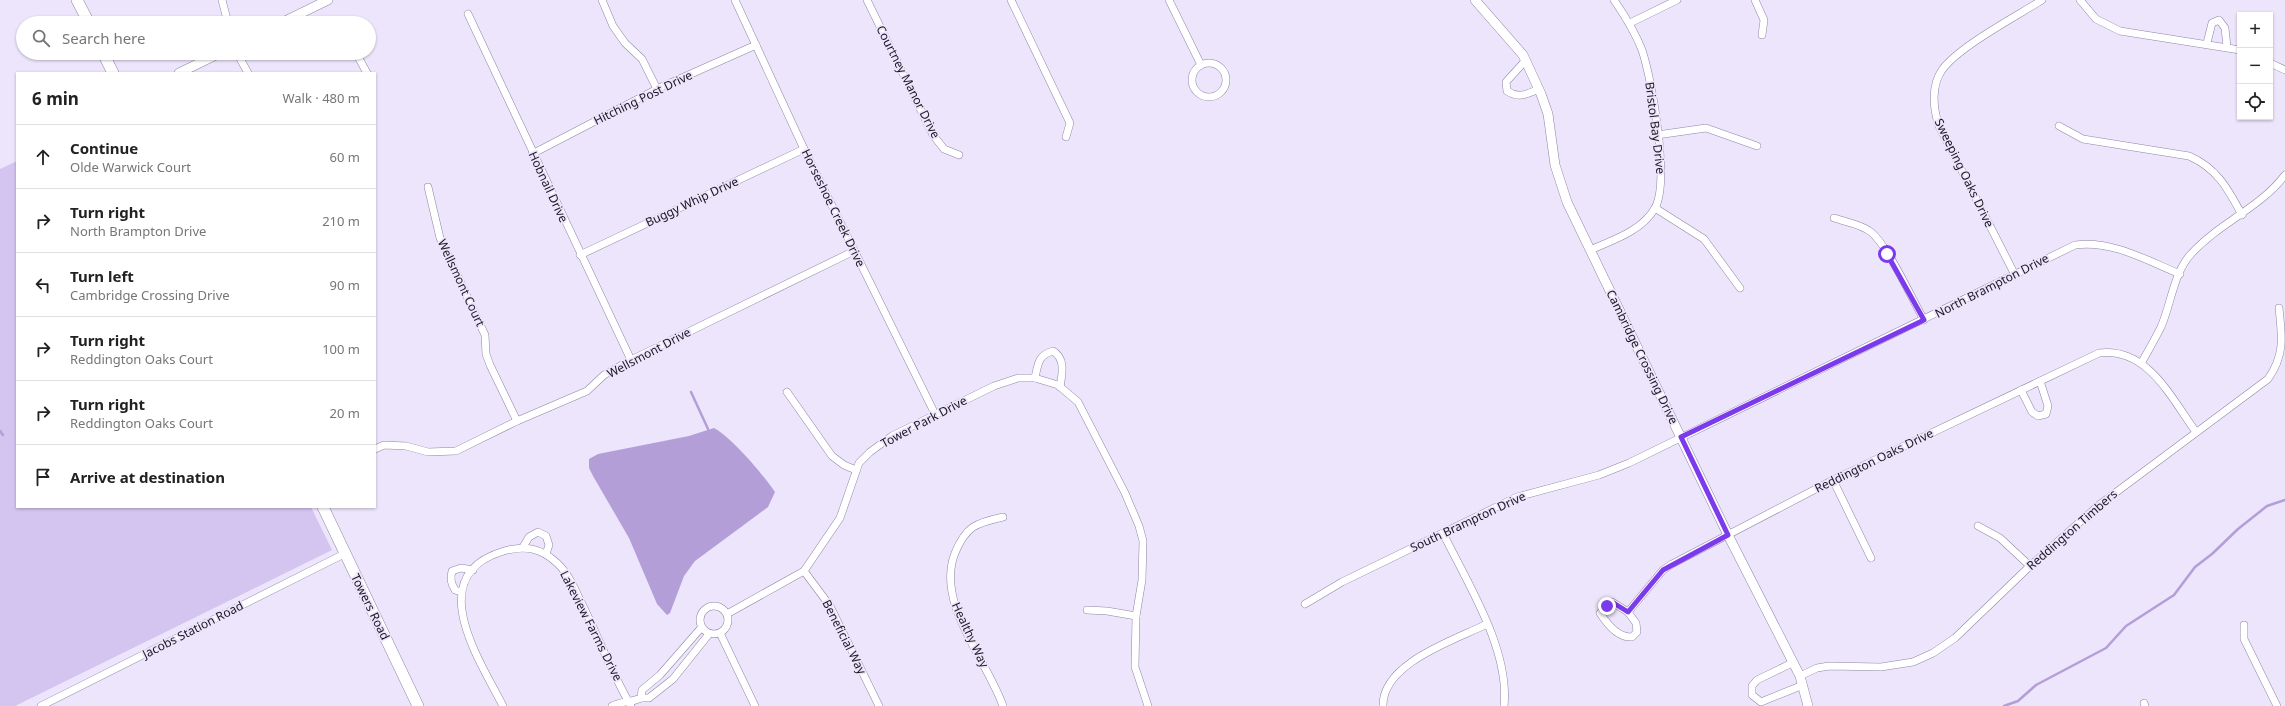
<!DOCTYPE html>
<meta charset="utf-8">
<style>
:root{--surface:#fff;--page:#f2f2f2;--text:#222;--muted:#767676;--line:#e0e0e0}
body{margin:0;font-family:"Noto Sans",sans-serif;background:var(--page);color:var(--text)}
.controls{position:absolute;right:12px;top:12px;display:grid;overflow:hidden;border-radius:0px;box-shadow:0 1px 3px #0004}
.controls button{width:36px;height:36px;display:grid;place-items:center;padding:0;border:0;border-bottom:1px solid var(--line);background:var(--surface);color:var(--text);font:20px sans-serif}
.stop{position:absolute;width:12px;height:12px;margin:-9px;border:3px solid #7c3aed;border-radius:50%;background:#fff}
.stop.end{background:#7c3aed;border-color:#fff;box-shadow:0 1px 4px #0008}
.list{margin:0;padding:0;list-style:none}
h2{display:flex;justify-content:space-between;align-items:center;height:52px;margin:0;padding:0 16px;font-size:17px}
h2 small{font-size:13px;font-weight:400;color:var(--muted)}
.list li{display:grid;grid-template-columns:26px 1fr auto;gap:12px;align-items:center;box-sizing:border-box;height:64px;padding:0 16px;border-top:1px solid var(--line)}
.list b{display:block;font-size:15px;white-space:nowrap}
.list p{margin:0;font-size:13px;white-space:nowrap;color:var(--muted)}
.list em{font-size:13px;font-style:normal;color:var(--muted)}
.icon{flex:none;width:22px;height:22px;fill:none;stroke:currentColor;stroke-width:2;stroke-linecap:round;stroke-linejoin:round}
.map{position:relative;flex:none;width:2285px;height:706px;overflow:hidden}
.search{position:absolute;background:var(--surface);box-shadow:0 1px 3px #0004;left:16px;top:16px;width:360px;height:44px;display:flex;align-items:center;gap:10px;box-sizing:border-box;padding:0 14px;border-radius:22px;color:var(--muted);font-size:15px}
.panel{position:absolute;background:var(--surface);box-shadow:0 1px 3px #0004;left:16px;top:72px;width:360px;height:436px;border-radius:0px}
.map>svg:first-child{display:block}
.green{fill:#d3c4f0}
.water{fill:#b39ed8}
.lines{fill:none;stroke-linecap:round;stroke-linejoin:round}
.stream{stroke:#b39ed8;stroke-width:2.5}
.minor-casing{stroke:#9085a5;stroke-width:8}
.tertiary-casing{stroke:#9085a5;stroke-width:10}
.secondary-casing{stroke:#9085a5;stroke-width:12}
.minor{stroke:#fff;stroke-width:7}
.tertiary{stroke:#fff;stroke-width:9}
.secondary{stroke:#fff;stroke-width:11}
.route{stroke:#7c3aed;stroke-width:5}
.labels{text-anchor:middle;stroke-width:3.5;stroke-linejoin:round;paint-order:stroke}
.street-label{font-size:12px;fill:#191521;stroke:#ede5fb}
</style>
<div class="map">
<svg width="2285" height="706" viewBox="0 0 2285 706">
<rect width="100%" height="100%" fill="#ede5fb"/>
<!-- green -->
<polygon class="green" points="17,161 17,507 311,507 332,550 15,706 0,706 0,169"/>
<!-- water -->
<path class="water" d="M714,428c18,10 49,46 61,64l-7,15 -73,54 -11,15 -14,37 -3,2 -10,-11 -28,-66 -36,-62 -4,-8v-9l9,-5 91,-18z"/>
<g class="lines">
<!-- stream -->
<g class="stream">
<polyline points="691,392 708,429"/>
<polyline points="0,431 3,435"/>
<polyline points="2004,706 2018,701 2036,685 2106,648 2126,626 2174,595 2195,567 2212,554 2238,529 2267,506 2285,500"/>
</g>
<defs>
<g id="minor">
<polyline points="222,0 228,23"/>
<polyline points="602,0 613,26 625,43 642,59 657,89"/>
<polyline points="735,0 804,149 935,414"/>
<polyline points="867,0 933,135 944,149 959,155"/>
<polyline points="1011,0 1070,123 1066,137"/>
<polyline points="1169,0 1201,65"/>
<polyline points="1755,0 1764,20 1762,35"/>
<polyline points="2080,0 2096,19 2120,31 2240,50"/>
<polyline points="468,14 631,360"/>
<polyline points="1630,23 1677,0"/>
<polyline points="2207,43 2212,23 2219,20 2225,28 2227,47"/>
<polyline points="237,53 248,73"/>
<polyline points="356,53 367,73"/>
<path d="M1525,61l-19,21 1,9c12,8 20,3 32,-2"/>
<polyline points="2270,63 2285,70"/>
<circle cx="1209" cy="80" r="17"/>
<path d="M2059,126l24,13 106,17c28,12 39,33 53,59"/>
<polyline points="1657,135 1706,128 1757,146"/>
<polyline points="532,154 657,89 756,45"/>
<polyline points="428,187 440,238 485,335 486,354 490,365 517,421"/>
<polyline points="1655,208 1704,239 1740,288"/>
<path d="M1834,218c12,4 27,6 37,14 17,14 41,67 53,88"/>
<path d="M1590,250c23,-10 52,-19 65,-42 15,-27 -3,-128 -13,-158 -7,-18 -17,-34 -28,-50"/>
<polyline points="580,255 804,149"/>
<path d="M2015,275l-76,-149c-6,-18 -8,-40 3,-56 16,-23 75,-54 100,-70"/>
<path d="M2142,362c6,-11 13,-23 19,-35 10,-23 13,-55 30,-73 28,-31 69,-46 94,-79"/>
<path d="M1035,378c3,-14 3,-23 18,-27 13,8 9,23 7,36"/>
<polyline points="2021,390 2032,412 2038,416 2046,414 2048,406 2040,381"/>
<polyline points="787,392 832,456 844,465 856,470"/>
<polyline points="375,449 384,445 406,446 428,452 456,451 517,421 587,391 604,375 631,360 854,251"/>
<polyline points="1833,480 1871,558"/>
<path d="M1003,517c-27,6 -37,9 -48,36 -20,50 32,107 48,153"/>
<polyline points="1978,526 2000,538 2030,566"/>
<path d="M1443,533c24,50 67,116 61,173"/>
<polyline points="523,547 529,537 538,532 546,536 549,545 546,554"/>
<polyline points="804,571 830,606 879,706"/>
<path d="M461,592l-6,-2c-4,-7 -5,-11 -3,-19l9,-3 12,2"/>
<path d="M1305,604l37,-22 175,-85 82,-22 30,-12 446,-218c37,-5 71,15 105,29"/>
<circle cx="714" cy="620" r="14"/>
<polyline points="1087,610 1107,611 1136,616"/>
<path d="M1628,612l-16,-10 -12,11c7,11 18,25 32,24l5,-5 -1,-9 -8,-11 35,-42 9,-6 161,-84 266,-127c49,-6 72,45 97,79"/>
<polyline points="727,614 804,571 840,518 859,463 870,452 892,436 994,386 1018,378 1035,378 1058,385 1078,402 1125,493 1139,526 1143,541 1142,580 1136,616 1135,667 1148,706"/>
<polyline points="2244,625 2244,639 2277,706"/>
<polyline points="720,633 755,706"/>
<polyline points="1792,663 1757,680 1752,686 1752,695 1761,702 1803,685"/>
<path d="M1800,676l17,-8 12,-2 52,1 32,-5 20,-9 22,-15 75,-72 69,-61 169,-126c17,-24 14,-42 11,-71"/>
<polyline points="641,698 649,698 673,679 709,634"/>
<polyline points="2144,703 2145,706"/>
<polyline points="41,706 344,554"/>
<path d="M503,706c-24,-47 -81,-131 1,-155 21,-6 37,-3 53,12 12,11 18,27 25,41 17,34 30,70 49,102"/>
<path d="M612,706c9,-5 18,-3 29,-8l1,-8 18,-15 41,-47"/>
<path d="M1383,706c-1,-43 72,-66 104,-82"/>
</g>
<g id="tertiary">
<polyline points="1475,0 1523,55 1541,94 1548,114 1555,165 1567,202 1728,535 1800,676 1808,706"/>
<polyline points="281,23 328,0"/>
<polyline points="179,73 220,53"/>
</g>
<g id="secondary">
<polyline points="77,0 89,23"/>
<polyline points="103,53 113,73"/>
<polyline points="323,507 418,706"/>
</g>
</defs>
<!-- minor casing -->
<use href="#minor" class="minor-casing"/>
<!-- tertiary casing -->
<use href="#tertiary" class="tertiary-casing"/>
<!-- secondary casing -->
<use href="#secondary" class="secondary-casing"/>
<!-- minor -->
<use href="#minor" class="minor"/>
<!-- tertiary -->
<use href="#tertiary" class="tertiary"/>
<!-- secondary -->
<use href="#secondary" class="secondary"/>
</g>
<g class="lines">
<!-- route -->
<polyline class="route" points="1607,606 1612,602 1628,612 1663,570 1728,535 1681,437 1924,320 1887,254"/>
</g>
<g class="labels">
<!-- street labels -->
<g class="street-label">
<text transform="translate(908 82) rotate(63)" y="4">Courtney Manor Drive</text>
<text transform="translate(643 98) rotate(-26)" y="4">Hitching Post Drive</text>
<text transform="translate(1655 128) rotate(83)" y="4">Bristol Bay Drive</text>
<text transform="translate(1964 173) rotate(64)" y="4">Sweeping Oaks Drive</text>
<text transform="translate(548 187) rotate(65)" y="4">Hobnail Drive</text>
<text transform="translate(692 202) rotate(-25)" y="4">Buggy Whip Drive</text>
<text transform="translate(833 208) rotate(64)" y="4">Horseshoe Creek Drive</text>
<text transform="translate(461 283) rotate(65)" y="4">Wellsmont Court</text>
<text transform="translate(1992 286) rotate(-27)" y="4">North Brampton Drive</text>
<text transform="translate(649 353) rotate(-28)" y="4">Wellsmont Drive</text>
<text transform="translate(1642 357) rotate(64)" y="4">Cambridge Crossing Drive</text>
<text transform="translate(924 422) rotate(-28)" y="4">Tower Park Drive</text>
<text transform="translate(1874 461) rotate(-26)" y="4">Reddington Oaks Drive</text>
<text transform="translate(1468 522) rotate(-25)" y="4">South Brampton Drive</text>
<text transform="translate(2072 530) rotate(-41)" y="4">Reddington Timbers</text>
<text transform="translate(370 607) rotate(64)" y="4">Towers Road</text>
<text transform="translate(591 626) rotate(63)" y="4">Lakeview Farms Drive</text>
<text transform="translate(193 630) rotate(-27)" y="4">Jacobs Station Road</text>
<text transform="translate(970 635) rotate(65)" y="4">Healthy Way</text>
<text transform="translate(844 637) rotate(63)" y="4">Beneficial Way</text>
</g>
</g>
</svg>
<div class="controls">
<button>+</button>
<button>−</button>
<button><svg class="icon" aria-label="locate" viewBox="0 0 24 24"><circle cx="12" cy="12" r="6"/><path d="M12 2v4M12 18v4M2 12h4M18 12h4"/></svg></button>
</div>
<div class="stop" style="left:1887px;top:254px"></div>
<div class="stop end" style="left:1607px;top:606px"></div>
<div class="search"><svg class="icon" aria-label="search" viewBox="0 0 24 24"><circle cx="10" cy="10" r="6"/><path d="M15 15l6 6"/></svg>Search here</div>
<section class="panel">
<h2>6 min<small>Walk · 480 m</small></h2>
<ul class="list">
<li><svg class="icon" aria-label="ahead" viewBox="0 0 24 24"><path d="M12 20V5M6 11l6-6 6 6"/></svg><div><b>Continue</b><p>Olde Warwick Court</p></div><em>60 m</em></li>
<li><svg class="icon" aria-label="right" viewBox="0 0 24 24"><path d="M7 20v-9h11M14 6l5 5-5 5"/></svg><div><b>Turn right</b><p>North Brampton Drive</p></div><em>210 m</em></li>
<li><svg class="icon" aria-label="left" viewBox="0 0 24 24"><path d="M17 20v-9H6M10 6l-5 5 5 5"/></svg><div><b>Turn left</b><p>Cambridge Crossing Drive</p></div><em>90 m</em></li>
<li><svg class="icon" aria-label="right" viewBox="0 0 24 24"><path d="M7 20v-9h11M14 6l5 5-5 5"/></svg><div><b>Turn right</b><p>Reddington Oaks Court</p></div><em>100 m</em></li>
<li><svg class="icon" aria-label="right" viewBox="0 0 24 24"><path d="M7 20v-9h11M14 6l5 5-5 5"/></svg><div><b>Turn right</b><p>Reddington Oaks Court</p></div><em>20 m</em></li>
<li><svg class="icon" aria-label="arrive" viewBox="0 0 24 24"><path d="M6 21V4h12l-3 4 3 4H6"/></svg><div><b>Arrive at destination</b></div></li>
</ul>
</section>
</div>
